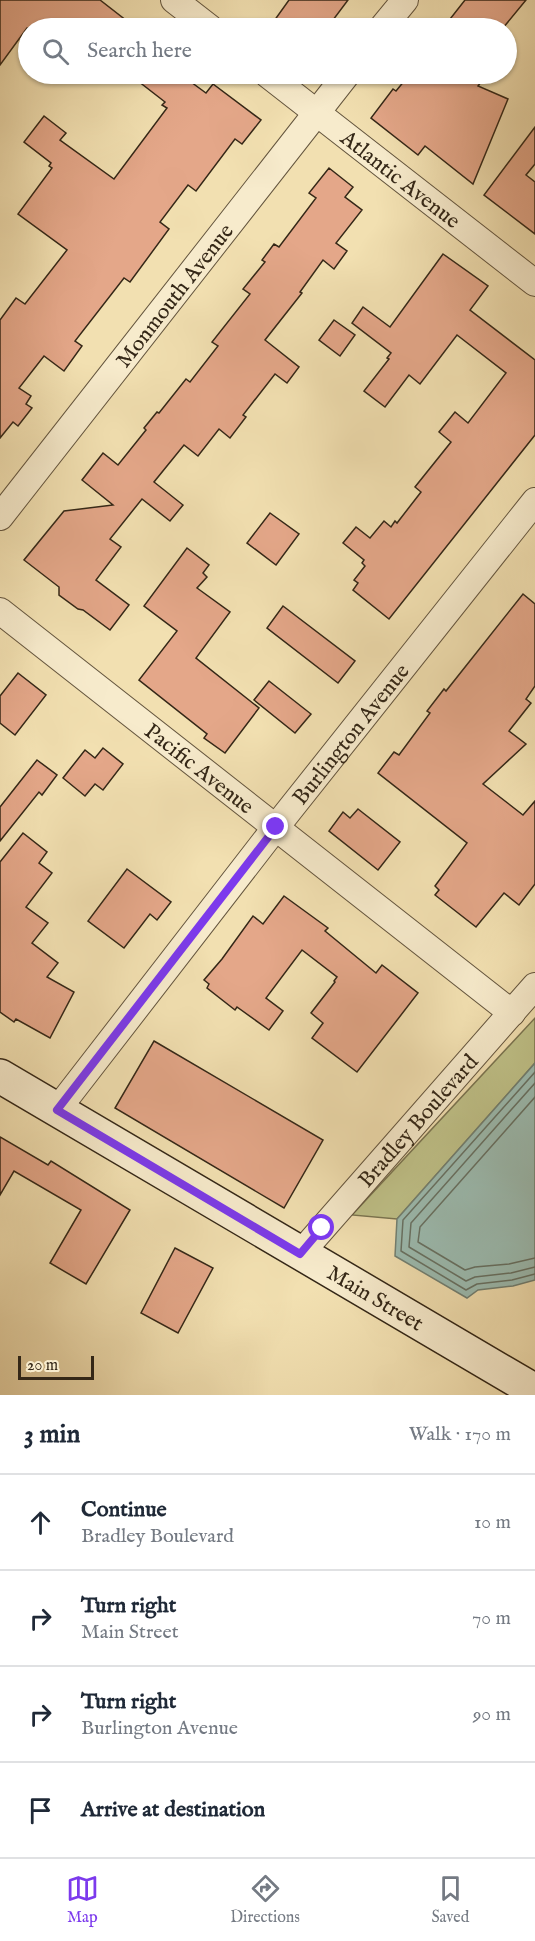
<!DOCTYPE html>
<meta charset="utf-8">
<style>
:root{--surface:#fff;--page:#f6f6f7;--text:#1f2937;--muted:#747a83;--line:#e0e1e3;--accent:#7c3aed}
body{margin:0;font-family:"IM FELL English",serif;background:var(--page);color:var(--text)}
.scale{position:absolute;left:18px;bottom:15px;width:76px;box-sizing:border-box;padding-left:6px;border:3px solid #342717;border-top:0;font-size:16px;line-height:21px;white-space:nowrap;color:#342717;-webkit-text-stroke:4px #f7ebcc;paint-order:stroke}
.stop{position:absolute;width:18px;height:18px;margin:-14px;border:4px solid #7c3aed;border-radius:50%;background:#fff}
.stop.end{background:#7c3aed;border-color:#fff;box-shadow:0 2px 6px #0008}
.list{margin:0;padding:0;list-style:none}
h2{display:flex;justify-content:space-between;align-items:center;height:78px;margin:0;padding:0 24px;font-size:26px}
h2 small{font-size:20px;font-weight:400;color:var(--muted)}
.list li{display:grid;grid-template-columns:39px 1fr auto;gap:18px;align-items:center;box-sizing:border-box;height:96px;padding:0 24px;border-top:2px solid var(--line)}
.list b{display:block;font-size:22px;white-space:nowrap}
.list p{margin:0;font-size:20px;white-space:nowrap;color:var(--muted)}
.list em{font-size:20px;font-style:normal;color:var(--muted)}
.icon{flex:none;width:33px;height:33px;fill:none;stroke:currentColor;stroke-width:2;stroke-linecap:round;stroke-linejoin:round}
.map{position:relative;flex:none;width:535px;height:1395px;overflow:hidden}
.search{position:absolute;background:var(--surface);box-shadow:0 2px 4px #0004;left:18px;right:18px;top:18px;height:66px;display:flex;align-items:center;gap:15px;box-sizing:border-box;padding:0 21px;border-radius:33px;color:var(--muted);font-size:22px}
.sheet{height:462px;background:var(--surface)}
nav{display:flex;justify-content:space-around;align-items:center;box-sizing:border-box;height:84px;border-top:2px solid var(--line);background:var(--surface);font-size:16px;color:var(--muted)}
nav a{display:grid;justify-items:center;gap:3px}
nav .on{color:var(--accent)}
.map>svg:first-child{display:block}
.green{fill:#bfc188;stroke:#7a7450;stroke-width:1.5}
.water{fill:#9cbcb1;stroke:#728073;stroke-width:1.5}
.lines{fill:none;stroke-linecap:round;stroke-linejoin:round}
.shore{stroke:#687264;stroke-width:1.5}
.building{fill:#e4a789;stroke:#342717;stroke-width:1.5}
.minor-casing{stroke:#64553e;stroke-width:28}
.secondary-casing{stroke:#342717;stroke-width:36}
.minor{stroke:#f7ebcc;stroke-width:26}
.secondary{stroke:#f7ebcc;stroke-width:33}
.route{stroke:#7c3aed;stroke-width:8}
.labels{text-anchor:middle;stroke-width:4.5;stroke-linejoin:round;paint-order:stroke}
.street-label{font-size:22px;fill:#342717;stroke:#f7ebcc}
</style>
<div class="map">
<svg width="535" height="1395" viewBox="0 0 535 1395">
<rect width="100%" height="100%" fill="#f2e0b1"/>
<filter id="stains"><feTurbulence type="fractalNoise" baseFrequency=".00333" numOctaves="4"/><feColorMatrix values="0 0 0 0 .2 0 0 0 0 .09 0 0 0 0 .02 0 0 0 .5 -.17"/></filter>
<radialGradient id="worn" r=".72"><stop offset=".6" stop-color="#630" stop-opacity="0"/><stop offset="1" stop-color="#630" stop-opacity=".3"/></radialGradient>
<!-- green -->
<polygon class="green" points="535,1018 535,1063 397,1219 352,1215"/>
<!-- water -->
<polygon class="water" points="535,1063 535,1280 513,1286 478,1290 467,1298 395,1256 397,1219"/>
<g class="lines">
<!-- shore -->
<g class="shore">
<polyline points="535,1072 403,1220 401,1251 466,1290 477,1284 512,1280 535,1274"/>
<polyline points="535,1083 411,1223 409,1247 466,1281 475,1277 511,1273 535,1267"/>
<polyline points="535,1097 420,1227 418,1242 465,1270 475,1267 509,1264 535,1258"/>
</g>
</g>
<!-- building -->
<g class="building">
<polygon points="0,0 100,0 136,28 27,28 0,65"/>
<polygon points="289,0 348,0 327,28 269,28"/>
<polygon points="465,0 526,0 503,28 443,28"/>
<polygon points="129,74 180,74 206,93 213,84 261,120 242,144 235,139 196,191 188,185 160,222 169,229 130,282 124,278 75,341 82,346 64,371 44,356 19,388 31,396 26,404 32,408 18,426 13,422 0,438 0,320 16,298 25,304 67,250 18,214 52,168 49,166 51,163 24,142 44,116 66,133 60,140 114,179 167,108 162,105 165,102"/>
<polygon points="410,74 487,74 478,86 508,99 473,184 425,146 418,155 371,118 393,89 396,91"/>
<polygon points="535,127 535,164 526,175 535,182 535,234 484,195"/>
<polygon points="329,168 353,187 345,197 362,210 336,243 347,251 334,269 323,260 300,292 302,293 265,340 299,367 287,383 275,374 243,415 246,417 230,438 219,429 198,456 184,445 154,482 183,505 170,521 142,499 110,539 121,547 96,580 129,605 110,630 83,610 78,609 59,595 59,587 24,560 64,511 113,505 82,480 103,453 118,465 146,430 144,428 157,412 159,413 186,379 190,382 218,346 212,342 250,294 243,289 265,262 262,260 274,244 279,247 316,198 309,193"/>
<polygon points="443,254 488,286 470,310 535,360 535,435 389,619 353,590 358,583 354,580 365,566 362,563 364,560 343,543 356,527 370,538 384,521 391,527 395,521 397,523 421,492 415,487 451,442 439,432 455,412 468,423 506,373 457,335 420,384 409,375 385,407 364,391 389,359 387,358 391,353 352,323 363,307 390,327"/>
<polygon points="334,320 355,335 340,356 319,340"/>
<polygon points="270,513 299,534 276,565 247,543"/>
<polygon points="187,548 209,565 203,573 207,577 197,588 230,612 196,658 259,708 225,753 204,738 207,734 139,680 177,631 144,606"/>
<polygon points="523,594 535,604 535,686 526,699 531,703 509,731 526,744 483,784 523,815 535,801 535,884 519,905 504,893 476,927 435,895 439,890 435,886 467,843 378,773 394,752 399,755 430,713 427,711 444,689 446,691"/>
<polygon points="283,606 355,661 338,683 267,628"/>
<polygon points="18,673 46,695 15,735 0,723 0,696"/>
<polygon points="269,681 311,714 295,733 254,700"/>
<polygon points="103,748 123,764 103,790 95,784 85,796 63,778 85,750 95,758"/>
<polygon points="37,760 57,775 42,795 39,792 0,841 0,807"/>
<polygon points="358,809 400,842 378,870 329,831 343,812 350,818"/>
<polygon points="23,833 47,852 39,863 52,873 26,907 48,923 32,943 58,963 47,977 74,992 50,1038 16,1019 14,1022 0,1012 0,862"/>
<polygon points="127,869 171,902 157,920 150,914 124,948 88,921"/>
<polygon points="284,896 328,928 325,931 376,973 382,965 418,993 357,1072 312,1038 323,1023 311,1013 335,982 334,981 337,977 302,950 266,998 283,1011 269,1030 237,1007 235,1010 207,988 209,984 204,980 222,959 253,916 263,924"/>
<polygon points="154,1041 323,1140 284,1208 115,1108"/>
<polygon points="0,1137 48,1165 51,1161 130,1210 86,1284 50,1263 81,1210 14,1171 0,1195"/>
<polygon points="175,1248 213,1268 178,1333 141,1313"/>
</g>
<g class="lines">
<defs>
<g id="minor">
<polyline points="174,0 210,28"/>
<polyline points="382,28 405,0"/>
<path id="s1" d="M267,74l268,209"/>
<path id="s2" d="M0,517l347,-443"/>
<path id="s3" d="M0,611l512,402"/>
<path id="s4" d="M57,1110l219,-283 259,-326"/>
<path id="s5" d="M300,1254l235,-268"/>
</g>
<g id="secondary">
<path id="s6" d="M0,1076l535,315"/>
</g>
</defs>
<!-- minor casing -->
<use href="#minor" class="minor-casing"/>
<!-- secondary casing -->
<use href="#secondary" class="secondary-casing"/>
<!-- minor -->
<use href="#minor" class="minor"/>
<!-- secondary -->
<use href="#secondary" class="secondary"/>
</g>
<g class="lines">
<!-- route -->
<polyline class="route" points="276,827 57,1110 300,1254 322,1228"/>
</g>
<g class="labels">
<!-- street labels -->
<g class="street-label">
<text dy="8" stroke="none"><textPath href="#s1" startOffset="170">Atlantic Avenue</textPath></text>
<text dy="8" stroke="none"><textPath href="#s2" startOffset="282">Monmouth Avenue</textPath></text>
<text dy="8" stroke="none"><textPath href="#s4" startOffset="477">Burlington Avenue</textPath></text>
<text dy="8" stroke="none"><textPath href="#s3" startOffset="254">Pacific Avenue</textPath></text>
<text dy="8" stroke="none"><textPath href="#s5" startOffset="178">Bradley Boulevard</textPath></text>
<text dy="8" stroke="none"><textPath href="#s6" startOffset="436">Main Street</textPath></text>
</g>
</g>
<rect width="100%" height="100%" filter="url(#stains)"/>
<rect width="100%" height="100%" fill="url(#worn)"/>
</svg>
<div class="scale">20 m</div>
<div class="stop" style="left:322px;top:1228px"></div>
<div class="stop end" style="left:276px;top:827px"></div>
<div class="search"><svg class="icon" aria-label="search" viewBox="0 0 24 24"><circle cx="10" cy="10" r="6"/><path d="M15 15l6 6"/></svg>Search here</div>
</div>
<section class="sheet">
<h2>3 min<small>Walk · 170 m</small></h2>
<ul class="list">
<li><svg class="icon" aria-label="ahead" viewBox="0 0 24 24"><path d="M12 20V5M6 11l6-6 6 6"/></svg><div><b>Continue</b><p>Bradley Boulevard</p></div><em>10 m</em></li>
<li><svg class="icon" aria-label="right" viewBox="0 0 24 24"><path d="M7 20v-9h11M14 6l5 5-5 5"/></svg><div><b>Turn right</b><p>Main Street</p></div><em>70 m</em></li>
<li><svg class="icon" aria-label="right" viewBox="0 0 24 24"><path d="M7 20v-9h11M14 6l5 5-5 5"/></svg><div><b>Turn right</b><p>Burlington Avenue</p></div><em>90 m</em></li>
<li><svg class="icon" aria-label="arrive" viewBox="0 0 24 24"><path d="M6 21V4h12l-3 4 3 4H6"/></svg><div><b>Arrive at destination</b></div></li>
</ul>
</section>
<nav>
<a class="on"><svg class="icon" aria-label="map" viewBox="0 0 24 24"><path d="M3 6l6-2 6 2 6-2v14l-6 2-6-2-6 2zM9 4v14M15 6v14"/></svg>Map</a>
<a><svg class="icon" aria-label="directions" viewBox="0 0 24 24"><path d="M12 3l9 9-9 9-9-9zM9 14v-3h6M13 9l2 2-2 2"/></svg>Directions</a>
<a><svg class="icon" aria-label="saved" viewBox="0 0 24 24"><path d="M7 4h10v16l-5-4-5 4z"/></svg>Saved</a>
</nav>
